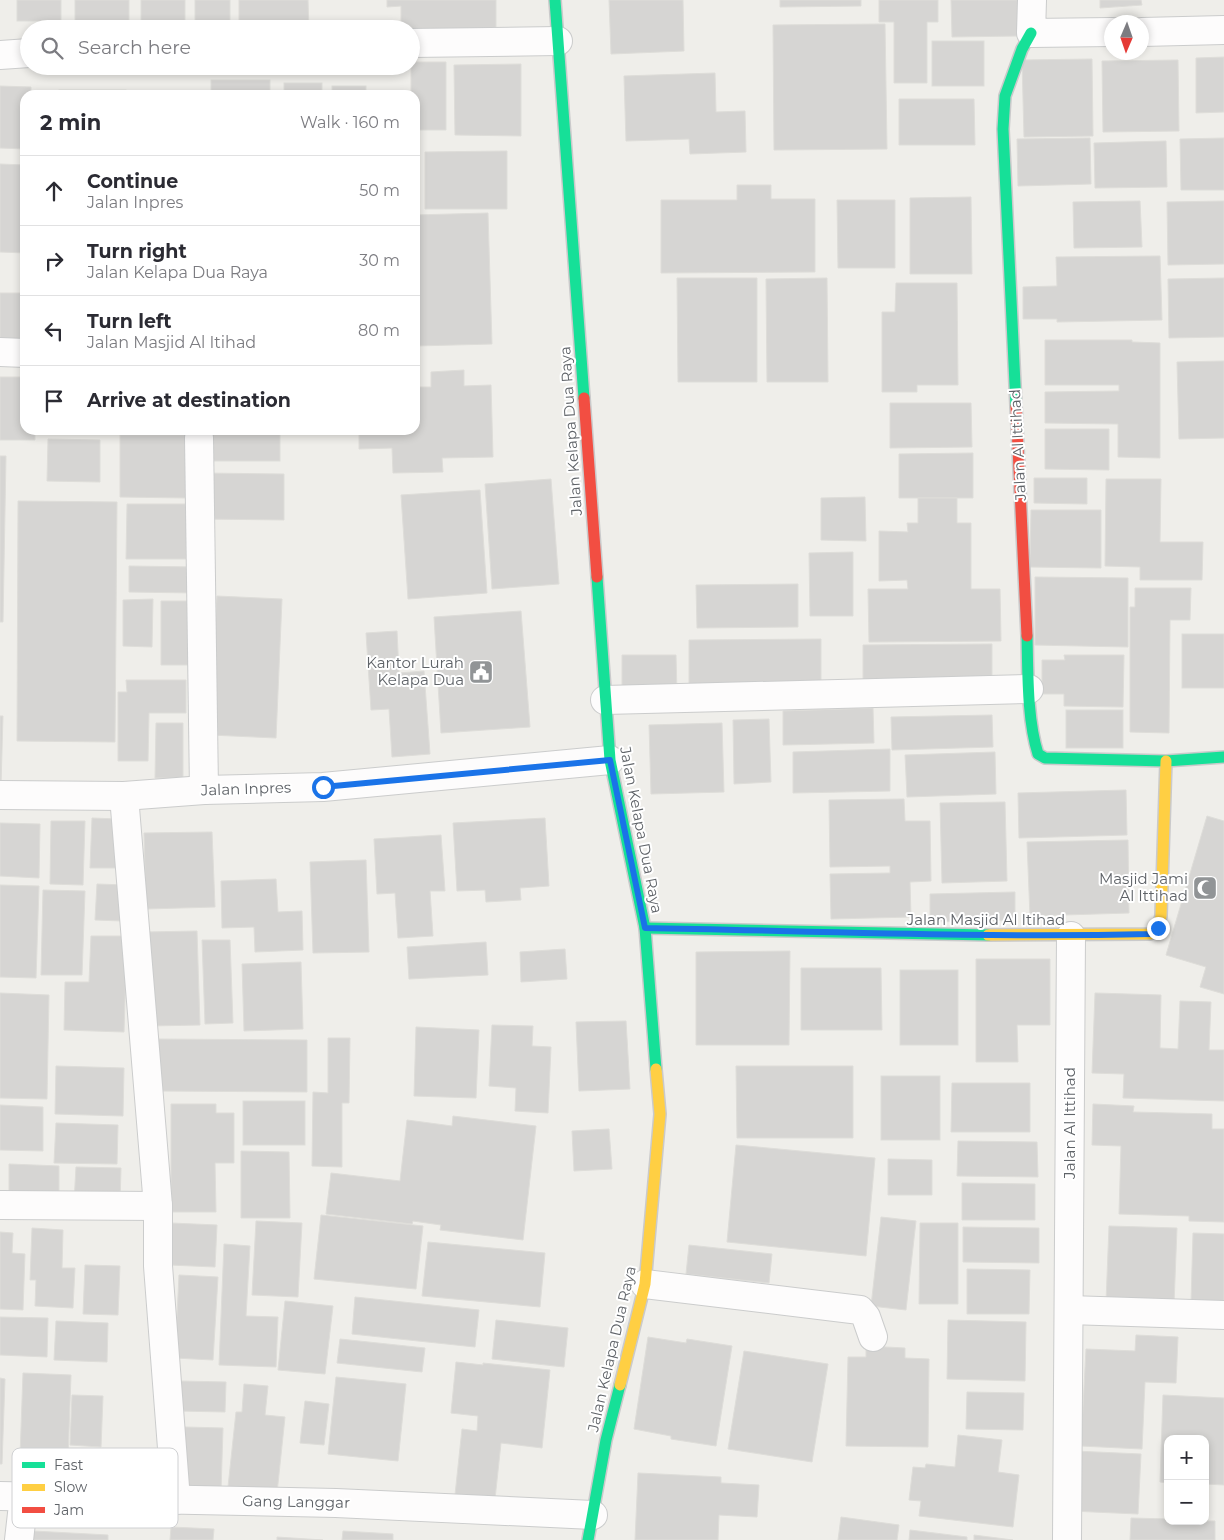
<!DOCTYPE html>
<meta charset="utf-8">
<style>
:root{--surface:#fff;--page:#f2f2f3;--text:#2b2b33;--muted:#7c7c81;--line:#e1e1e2}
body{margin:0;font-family:Montserrat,sans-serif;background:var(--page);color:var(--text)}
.controls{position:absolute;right:15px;bottom:15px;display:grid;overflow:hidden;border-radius:10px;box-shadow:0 2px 8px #0003}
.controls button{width:45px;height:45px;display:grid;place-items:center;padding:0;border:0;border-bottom:1px solid var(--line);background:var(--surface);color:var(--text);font:25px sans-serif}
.compass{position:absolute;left:1104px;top:15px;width:45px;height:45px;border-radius:50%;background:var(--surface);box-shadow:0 2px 8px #0003;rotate:182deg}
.stop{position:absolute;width:15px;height:15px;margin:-11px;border:4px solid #1a73e8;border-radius:50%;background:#fff}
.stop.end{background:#1a73e8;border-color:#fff;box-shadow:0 1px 5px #0008}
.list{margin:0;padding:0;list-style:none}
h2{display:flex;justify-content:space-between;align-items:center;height:65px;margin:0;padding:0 20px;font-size:21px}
h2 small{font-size:16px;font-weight:400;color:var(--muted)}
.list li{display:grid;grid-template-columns:32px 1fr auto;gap:15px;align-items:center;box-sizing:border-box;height:70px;padding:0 20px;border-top:1px solid var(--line)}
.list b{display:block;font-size:19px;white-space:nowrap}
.list p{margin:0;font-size:16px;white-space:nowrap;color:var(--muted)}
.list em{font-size:16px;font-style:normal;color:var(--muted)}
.icon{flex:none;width:28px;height:28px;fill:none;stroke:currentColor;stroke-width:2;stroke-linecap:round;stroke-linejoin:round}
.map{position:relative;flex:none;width:1224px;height:1540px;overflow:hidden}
.search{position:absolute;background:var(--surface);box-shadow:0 2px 8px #0003;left:20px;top:20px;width:400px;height:55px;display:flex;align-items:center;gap:12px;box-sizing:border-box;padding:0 18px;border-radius:28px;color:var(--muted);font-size:19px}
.panel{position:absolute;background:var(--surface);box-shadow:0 2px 8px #0003;left:20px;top:90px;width:400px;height:345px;border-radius:15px}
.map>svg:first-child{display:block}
.building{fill:#d6d5d3;stroke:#deddd9}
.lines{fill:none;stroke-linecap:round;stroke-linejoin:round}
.street-casing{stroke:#cbcccc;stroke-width:30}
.fast-casing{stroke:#cacacb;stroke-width:14}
.slow-casing{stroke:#cacacb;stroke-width:14}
.jam-casing{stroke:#cacacb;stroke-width:14}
.street{stroke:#fdfcfc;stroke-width:28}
.fast{stroke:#16e098;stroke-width:11}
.slow{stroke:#ffcf43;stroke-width:11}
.jam{stroke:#f24e42;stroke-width:11}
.route{stroke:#1a73e8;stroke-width:6}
.labels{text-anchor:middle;stroke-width:4;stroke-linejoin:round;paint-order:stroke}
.street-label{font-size:15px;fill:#5f6368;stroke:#fff}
.poi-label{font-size:15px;fill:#5f6368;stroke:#fff;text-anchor:end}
.key{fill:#fff;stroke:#cfd0d2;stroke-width:1}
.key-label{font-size:14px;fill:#5f6368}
</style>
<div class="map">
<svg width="1224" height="1540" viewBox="0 0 1224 1540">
<rect width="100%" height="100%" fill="#efeeea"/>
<!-- building -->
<g class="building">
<rect x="17" y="0" width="44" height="21"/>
<rect x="75" y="0" width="54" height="29"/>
<rect x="141" y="0" width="44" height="29"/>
<rect x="195" y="0" width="35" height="29"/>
<polygon points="239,0 308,0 309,29 239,29"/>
<polygon points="387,0 496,0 496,37 411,37 411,29 401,29 401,6 387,7"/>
<polygon points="609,0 683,0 684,51 611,54"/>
<polygon points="780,0 861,0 861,6 780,7"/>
<polygon points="879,0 938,0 938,22 927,22 927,83 894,83 894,22 879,22"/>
<polygon points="951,0 1018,0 1019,36 952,37"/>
<polygon points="1100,0 1141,0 1142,5 1100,8"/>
<polygon points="885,24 887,149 774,150 773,25"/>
<rect x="932" y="41" width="52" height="45"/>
<polygon points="1224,57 1224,112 1196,113 1196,58"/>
<polygon points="1092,59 1093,136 1024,137 1022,60"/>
<polygon points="1178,60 1179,131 1103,132 1102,61"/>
<polygon points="411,62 446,62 446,130 415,130 415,95 411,95"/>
<polygon points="521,64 521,136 455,135 454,65"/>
<polygon points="715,73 716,112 745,111 746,152 690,154 689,139 626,141 624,76"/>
<rect x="211" y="80" width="59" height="15"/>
<rect x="284" y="83" width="38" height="12"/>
<polygon points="0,86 31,87 31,95 25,95 25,149 0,148"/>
<rect x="332" y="86" width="34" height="9"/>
<rect x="59" y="90" width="67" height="5"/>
<polygon points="899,99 974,99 975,145 899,145"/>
<polygon points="1090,138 1091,184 1018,186 1017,139"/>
<polygon points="1224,138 1224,190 1181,190 1180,139"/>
<polygon points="1166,141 1167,187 1095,188 1094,143"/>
<polygon points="507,151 507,209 425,209 425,152"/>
<polygon points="0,164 25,165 25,253 0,252"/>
<polygon points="737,185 771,185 771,199 815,199 815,272 661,273 661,200 737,200"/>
<polygon points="971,197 972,274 910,274 910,198"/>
<polygon points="837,200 895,200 895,268 838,268"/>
<polygon points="1140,201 1142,247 1074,248 1073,202"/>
<polygon points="1224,201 1224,264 1168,265 1167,202"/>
<polygon points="488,213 492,344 415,346 415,215"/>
<polygon points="1160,256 1162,320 1057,322 1057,319 1023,319 1023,287 1057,286 1056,257"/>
<polygon points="677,278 757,278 757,382 678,382"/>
<polygon points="827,278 828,382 767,382 766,279"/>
<polygon points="1224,278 1224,337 1169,338 1168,279"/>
<polygon points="896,283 957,283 958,385 917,385 917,392 882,392 882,312 895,312"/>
<polygon points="0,293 22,293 21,345 0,344"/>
<polygon points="1045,340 1132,340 1132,342 1160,343 1160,458 1118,457 1118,424 1045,423 1045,392 1119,391 1119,385 1045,385"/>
<polygon points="1224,361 1224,438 1179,439 1177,362"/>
<polygon points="464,370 464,386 491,385 493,457 442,458 443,472 393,473 392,448 359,449 359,430 415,430 415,387 431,387 431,372"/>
<polygon points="0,377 25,377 25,430 35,430 35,440 0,440"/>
<polygon points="890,403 971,403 972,447 890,448"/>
<polygon points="1045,429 1109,429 1109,470 1045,469"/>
<rect x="208" y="430" width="72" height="31"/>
<polygon points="120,435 188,435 188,498 120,497"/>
<polygon points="48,439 100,440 100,482 47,481"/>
<polygon points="973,453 973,498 899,498 899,454"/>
<polygon points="0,456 6,456 3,622 0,622"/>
<polygon points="202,473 284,474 284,520 202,519"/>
<polygon points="1034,478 1087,478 1087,504 1034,503"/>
<polygon points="551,479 559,584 492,589 485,484"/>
<polygon points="1106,479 1161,479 1160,542 1203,542 1202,580 1140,580 1140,567 1105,566"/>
<polygon points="480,490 487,593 408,599 401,495"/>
<polygon points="865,497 866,541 821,540 821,498"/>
<polygon points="918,498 957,498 957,523 971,523 971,589 1000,589 1001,641 869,642 868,589 908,589 907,580 879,581 879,531 908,532 907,523 918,523"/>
<polygon points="18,501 117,502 115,742 17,741"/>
<polygon points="127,504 187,504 186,559 126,559"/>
<polygon points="1031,510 1101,510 1101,568 1030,567"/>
<polygon points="853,552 853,616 810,616 809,553"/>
<polygon points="129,566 195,567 195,593 129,592"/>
<polygon points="1035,577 1128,578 1128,647 1035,645"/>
<polygon points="798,584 798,627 697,628 696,585"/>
<polygon points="1135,588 1191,588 1190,620 1170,620 1169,733 1130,732 1130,607 1135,607"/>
<polygon points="217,596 282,599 276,738 210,735"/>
<polygon points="153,599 152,647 123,646 123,600"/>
<polygon points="161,601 190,601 189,665 161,665"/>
<polygon points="521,611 530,727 441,733 434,617"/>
<polygon points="397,631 399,673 424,671 430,754 392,757 389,709 371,710 366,633"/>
<rect x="1182" y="634" width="42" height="54"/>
<polygon points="821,639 821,689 689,690 689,640"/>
<polygon points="992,644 992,684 863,685 863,645"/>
<polygon points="622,655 676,655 677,695 622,695"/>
<polygon points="1064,655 1124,655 1123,707 1064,706 1064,694 1042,694 1042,660 1065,660"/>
<polygon points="126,680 186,680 186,713 149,713 148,761 118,761 118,692 127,692"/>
<polygon points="873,708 874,743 783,745 783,711"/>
<rect x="1066" y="710" width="57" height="38"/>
<polygon points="992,715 993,747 892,750 891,717"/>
<polygon points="0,716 3,716 1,785 0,785"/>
<polygon points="769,719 771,782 734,784 733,720"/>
<polygon points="156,723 183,723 183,778 155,778"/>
<polygon points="722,723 724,792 651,794 649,725"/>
<polygon points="890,749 890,791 793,793 793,752"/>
<polygon points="995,752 996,794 907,797 905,755"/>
<polygon points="1126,790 1127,835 1019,838 1018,793"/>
<polygon points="904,799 905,821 930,821 931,881 910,882 911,917 831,919 830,874 890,873 890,866 830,867 829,800"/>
<polygon points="1005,802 1007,881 942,883 940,803"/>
<polygon points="1207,816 1224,821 1224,994 1200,987 1206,967 1166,955"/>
<polygon points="92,818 117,819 116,868 90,868"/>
<polygon points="545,818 549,886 520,888 521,900 486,902 485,890 457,891 453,823"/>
<polygon points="51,821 85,821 83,885 50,884"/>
<polygon points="0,823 40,824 39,878 0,876"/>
<polygon points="212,832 215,907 146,909 144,833"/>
<polygon points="441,835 445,891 430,891 433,936 398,938 395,893 377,894 374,839"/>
<polygon points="1128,840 1129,913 1030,916 1027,842"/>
<polygon points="366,860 369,952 313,953 310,862"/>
<polygon points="276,879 278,912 302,911 303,950 255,952 254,927 222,928 221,881"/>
<polygon points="97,884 125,885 123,921 95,920"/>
<polygon points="0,885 39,886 36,978 0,977"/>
<polygon points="43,890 85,891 82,975 41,975"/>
<polygon points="1015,892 1015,920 930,922 930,894"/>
<polygon points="197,931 200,1025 148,1026 146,932"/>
<polygon points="91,936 127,936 124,1032 64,1030 65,982 89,982"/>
<polygon points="202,940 230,940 233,1023 205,1024"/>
<polygon points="486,942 488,975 409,979 407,947"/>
<polygon points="565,949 567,979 521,982 520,952"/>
<polygon points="790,951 789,1045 696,1045 696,952"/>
<polygon points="976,959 1050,959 1050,1025 1017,1025 1018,1062 976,1062"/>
<polygon points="301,962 303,1029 244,1031 242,964"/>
<polygon points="801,968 881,968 882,1030 801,1030"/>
<rect x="900" y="970" width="58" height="75"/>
<polygon points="0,993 49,995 47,1099 0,1098"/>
<polygon points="1095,993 1161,995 1160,1048 1178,1049 1180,1001 1211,1002 1209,1050 1224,1050 1224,1101 1123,1098 1124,1074 1092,1073"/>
<polygon points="626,1021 630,1089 579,1091 576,1022"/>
<polygon points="492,1025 533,1026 532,1046 551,1047 548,1113 515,1111 516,1088 489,1086"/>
<polygon points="416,1027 479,1030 476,1098 414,1096"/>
<polygon points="328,1038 350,1038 349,1103 342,1103 342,1167 312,1166 313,1092 328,1093"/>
<polygon points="158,1039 307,1040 307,1092 157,1091"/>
<polygon points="56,1066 124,1068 123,1116 55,1114"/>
<polygon points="736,1066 853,1066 853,1138 737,1138"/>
<rect x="881" y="1076" width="59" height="64"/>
<polygon points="952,1083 1030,1083 1030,1132 951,1132"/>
<rect x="243" y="1101" width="62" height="44"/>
<polygon points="171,1104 216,1104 216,1113 234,1113 234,1163 215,1163 216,1212 171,1212"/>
<polygon points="1093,1104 1134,1106 1133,1112 1212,1114 1212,1129 1224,1129 1224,1222 1189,1221 1189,1216 1119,1214 1121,1146 1092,1145"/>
<polygon points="0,1105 43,1107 43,1151 0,1150"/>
<polygon points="453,1116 536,1126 523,1240 440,1230 441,1225 413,1221 412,1224 326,1214 331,1173 400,1181 407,1120 452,1126"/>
<polygon points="56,1123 118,1125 117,1164 54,1163"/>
<polygon points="609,1129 612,1169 574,1171 572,1131"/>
<polygon points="958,1141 1037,1142 1038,1177 957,1176"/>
<polygon points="736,1145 875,1158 866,1256 727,1242"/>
<polygon points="241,1151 289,1152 290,1218 241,1218"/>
<polygon points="888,1159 932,1160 932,1195 888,1195"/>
<polygon points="9,1164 59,1166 59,1200 9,1199"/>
<polygon points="76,1167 121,1168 120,1203 74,1202"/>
<polygon points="962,1183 1035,1184 1035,1220 962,1220"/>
<polygon points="321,1215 423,1226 416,1289 314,1279"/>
<polygon points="881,1217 916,1221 906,1310 871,1306"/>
<polygon points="256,1221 302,1223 298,1297 252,1295"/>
<polygon points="171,1223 217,1225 215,1267 170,1265"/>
<polygon points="920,1223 958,1223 958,1304 919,1304"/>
<polygon points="1109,1226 1177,1228 1174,1305 1106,1302"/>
<polygon points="963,1227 1039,1228 1039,1263 963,1262"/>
<polygon points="32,1228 63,1230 62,1268 75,1268 73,1308 35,1306 36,1280 30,1280"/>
<polygon points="0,1232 13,1233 12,1253 25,1254 23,1310 0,1309"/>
<polygon points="1193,1233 1224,1234 1224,1303 1191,1302"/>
<polygon points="428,1242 545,1253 540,1307 422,1296"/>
<polygon points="224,1244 250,1246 246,1316 278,1317 276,1367 219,1365"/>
<polygon points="689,1245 772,1254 769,1283 686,1274"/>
<polygon points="85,1265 120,1266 118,1315 83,1314"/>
<polygon points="967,1269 1030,1270 1029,1314 967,1314"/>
<polygon points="179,1275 218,1277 213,1360 175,1358"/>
<polygon points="355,1297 479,1310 475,1347 352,1334"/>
<polygon points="285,1301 333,1306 325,1374 278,1370"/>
<polygon points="0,1317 48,1318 47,1357 0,1355"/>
<polygon points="496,1320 568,1328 564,1367 492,1359"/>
<polygon points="948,1320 1026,1322 1025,1381 947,1379"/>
<polygon points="56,1321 108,1323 107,1362 54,1360"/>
<polygon points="1136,1335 1178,1337 1176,1383 1145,1382 1142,1449 1081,1446 1086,1349 1135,1351"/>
<polygon points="648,1337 686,1343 687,1339 732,1346 716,1446 671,1439 671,1436 634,1429"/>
<polygon points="340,1339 425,1348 422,1372 337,1363"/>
<polygon points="866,1346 905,1348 905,1358 929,1359 928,1447 846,1446 848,1357 866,1357"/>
<polygon points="744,1351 828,1364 812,1462 728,1449"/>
<polygon points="456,1362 483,1365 483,1363 550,1370 542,1448 501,1443 495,1499 455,1495 462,1429 477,1431 478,1416 451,1413"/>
<polygon points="23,1373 71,1375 68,1458 20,1457"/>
<polygon points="336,1377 406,1384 398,1461 328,1454"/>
<polygon points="0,1378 5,1379 2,1464 0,1464"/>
<polygon points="180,1381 226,1382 225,1412 179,1411"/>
<polygon points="244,1384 268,1386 265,1415 285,1417 277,1493 228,1487 236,1412 242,1412"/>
<polygon points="967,1392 1024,1393 1023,1430 966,1429"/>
<polygon points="72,1395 103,1396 101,1447 70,1445"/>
<polygon points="1163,1395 1224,1398 1224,1485 1205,1484 1205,1439 1168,1439 1168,1483 1160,1482"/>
<polygon points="305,1401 329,1404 324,1445 300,1443"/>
<polygon points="185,1427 223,1428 221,1491 183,1490"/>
<polygon points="958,1435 1002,1440 998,1472 1019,1475 1013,1527 919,1516 921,1501 909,1500 913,1467 925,1468 926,1464 955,1467"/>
<polygon points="1074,1451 1141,1454 1138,1514 1071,1511"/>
<polygon points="638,1473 721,1477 721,1483 759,1485 757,1517 719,1515 718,1540 635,1540"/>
<polygon points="841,1517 899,1525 897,1540 838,1540"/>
<polygon points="1131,1518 1168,1519 1168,1521 1215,1521 1215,1540 1130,1540"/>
<polygon points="171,1527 214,1529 213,1540 170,1540"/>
<polygon points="910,1530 967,1537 967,1540 909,1540"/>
<polygon points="33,1531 108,1535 108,1540 32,1540"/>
<polygon points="343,1531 393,1534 393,1540 342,1540"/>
<polygon points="974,1535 1013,1540 974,1540"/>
<polygon points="277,1537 323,1540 277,1540"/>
</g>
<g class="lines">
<defs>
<g id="street">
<polyline points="1032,0 1031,33 1112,32"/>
<polyline points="1142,32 1224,30"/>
<polyline points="411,43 558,41"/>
<polyline points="0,55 29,53"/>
<polyline points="0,352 25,353"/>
<polyline points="199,438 204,790"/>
<polyline points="605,700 1029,689"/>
<polyline points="0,795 124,796 204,790 323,787 610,760"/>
<polyline points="0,1205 158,1206 124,796"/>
<polyline points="158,1206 158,1266 176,1500"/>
<polyline points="645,1284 860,1310 866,1317 873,1337"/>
<polyline points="1069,1310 1224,1315"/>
<polyline points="0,1496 336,1503 593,1515"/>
<polyline points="19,1540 24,1496"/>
<polyline points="1067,1540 1071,936"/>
</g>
<g id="fast">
<polyline points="555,0 584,398"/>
<polyline points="1016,406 1003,129 1005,96 1022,49 1031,33"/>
<polyline points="597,577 610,760 645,928 656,1069"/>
<path d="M1027,636c1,37 0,83 11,118l7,4 121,3 58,-4"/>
<polyline points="645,928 988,935"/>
<polyline points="588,1540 606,1440 620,1385"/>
</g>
<g id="slow">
<polyline points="988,935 1150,934 1158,928 1161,916 1166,761"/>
<polyline points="620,1385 645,1284 660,1114 656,1069"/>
</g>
<g id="jam">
<polyline points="584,398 597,577"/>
<polyline points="1016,406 1027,636"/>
</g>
</defs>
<!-- street casing -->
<use href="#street" class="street-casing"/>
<!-- fast casing -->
<use href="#fast" class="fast-casing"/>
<!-- slow casing -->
<use href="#slow" class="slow-casing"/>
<!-- jam casing -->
<use href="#jam" class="jam-casing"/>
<!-- street -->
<use href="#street" class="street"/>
<!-- fast -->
<use href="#fast" class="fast"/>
<!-- slow -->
<use href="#slow" class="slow"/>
<!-- jam -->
<use href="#jam" class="jam"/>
</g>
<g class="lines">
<!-- route -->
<path class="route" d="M323,787l287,-27 35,168c168,3 336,10 505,6l8,-6"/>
</g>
<!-- icons -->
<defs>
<symbol id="civic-square" viewBox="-11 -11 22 22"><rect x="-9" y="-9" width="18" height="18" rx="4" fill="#919496" stroke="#fff"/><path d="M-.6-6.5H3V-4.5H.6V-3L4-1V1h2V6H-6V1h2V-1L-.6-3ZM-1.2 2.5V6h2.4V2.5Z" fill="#fff"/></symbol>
<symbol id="mosque-square" viewBox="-11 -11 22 22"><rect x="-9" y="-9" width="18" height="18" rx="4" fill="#919496" stroke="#fff"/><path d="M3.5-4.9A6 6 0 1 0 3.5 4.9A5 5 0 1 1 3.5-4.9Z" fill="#fff"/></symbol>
</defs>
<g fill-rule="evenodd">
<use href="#civic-square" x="467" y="658" width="28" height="28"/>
<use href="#mosque-square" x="1191" y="874" width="28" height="28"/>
</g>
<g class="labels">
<!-- street labels -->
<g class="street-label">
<text transform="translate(571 431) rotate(-94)" y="5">Jalan Kelapa Dua Raya</text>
<text transform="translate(1018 445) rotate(-93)" y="5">Jalan Al Ittihad</text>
<text transform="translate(246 789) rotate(-2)" y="5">Jalan Inpres</text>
<text transform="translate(641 830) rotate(79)" y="5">Jalan Kelapa Dua Raya</text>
<text x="986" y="925">Jalan Masjid Al Itihad</text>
<text transform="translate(1070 1123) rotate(-90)" y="5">Jalan Al Ittihad</text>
<text transform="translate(612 1349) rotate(-77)" y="5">Jalan Kelapa Dua Raya</text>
<text transform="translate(296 1502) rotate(1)" y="5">Gang Langgar</text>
</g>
<!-- poi labels -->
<g class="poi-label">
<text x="464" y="668">Kantor Lurah<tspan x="464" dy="17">Kelapa Dua</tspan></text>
<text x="1188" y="884">Masjid Jami<tspan x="1188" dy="17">Al Ittihad</tspan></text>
</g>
</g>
<!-- legend -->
<rect x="12" y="1448" width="166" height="80" rx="8" class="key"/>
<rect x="22" y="1462" width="23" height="6" fill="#16e098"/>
<rect x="22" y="1484" width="23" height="7" fill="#ffcf43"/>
<rect x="22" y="1507" width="23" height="6" fill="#f24e42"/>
<g class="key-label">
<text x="54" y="1470">Fast</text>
<text x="54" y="1492">Slow</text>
<text x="54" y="1515">Jam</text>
</g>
</svg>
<div class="controls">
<button>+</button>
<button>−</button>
</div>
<svg class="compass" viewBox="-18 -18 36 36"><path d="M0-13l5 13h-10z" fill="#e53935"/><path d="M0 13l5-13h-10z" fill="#7c7c81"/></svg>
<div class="stop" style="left:323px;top:787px"></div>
<div class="stop end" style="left:1158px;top:928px"></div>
<div class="search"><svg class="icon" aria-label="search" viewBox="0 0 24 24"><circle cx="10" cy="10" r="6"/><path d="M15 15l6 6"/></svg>Search here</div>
<section class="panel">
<h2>2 min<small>Walk · 160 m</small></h2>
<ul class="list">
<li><svg class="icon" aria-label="ahead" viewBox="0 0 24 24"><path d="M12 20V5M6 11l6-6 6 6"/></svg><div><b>Continue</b><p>Jalan Inpres</p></div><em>50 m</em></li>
<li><svg class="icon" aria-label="right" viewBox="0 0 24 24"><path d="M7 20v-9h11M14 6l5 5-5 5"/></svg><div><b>Turn right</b><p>Jalan Kelapa Dua Raya</p></div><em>30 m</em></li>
<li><svg class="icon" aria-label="left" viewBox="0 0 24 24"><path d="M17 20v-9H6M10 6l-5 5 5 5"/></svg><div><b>Turn left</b><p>Jalan Masjid Al Itihad</p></div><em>80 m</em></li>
<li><svg class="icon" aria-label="arrive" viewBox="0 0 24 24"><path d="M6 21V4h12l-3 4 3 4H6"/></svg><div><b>Arrive at destination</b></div></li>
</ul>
</section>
</div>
